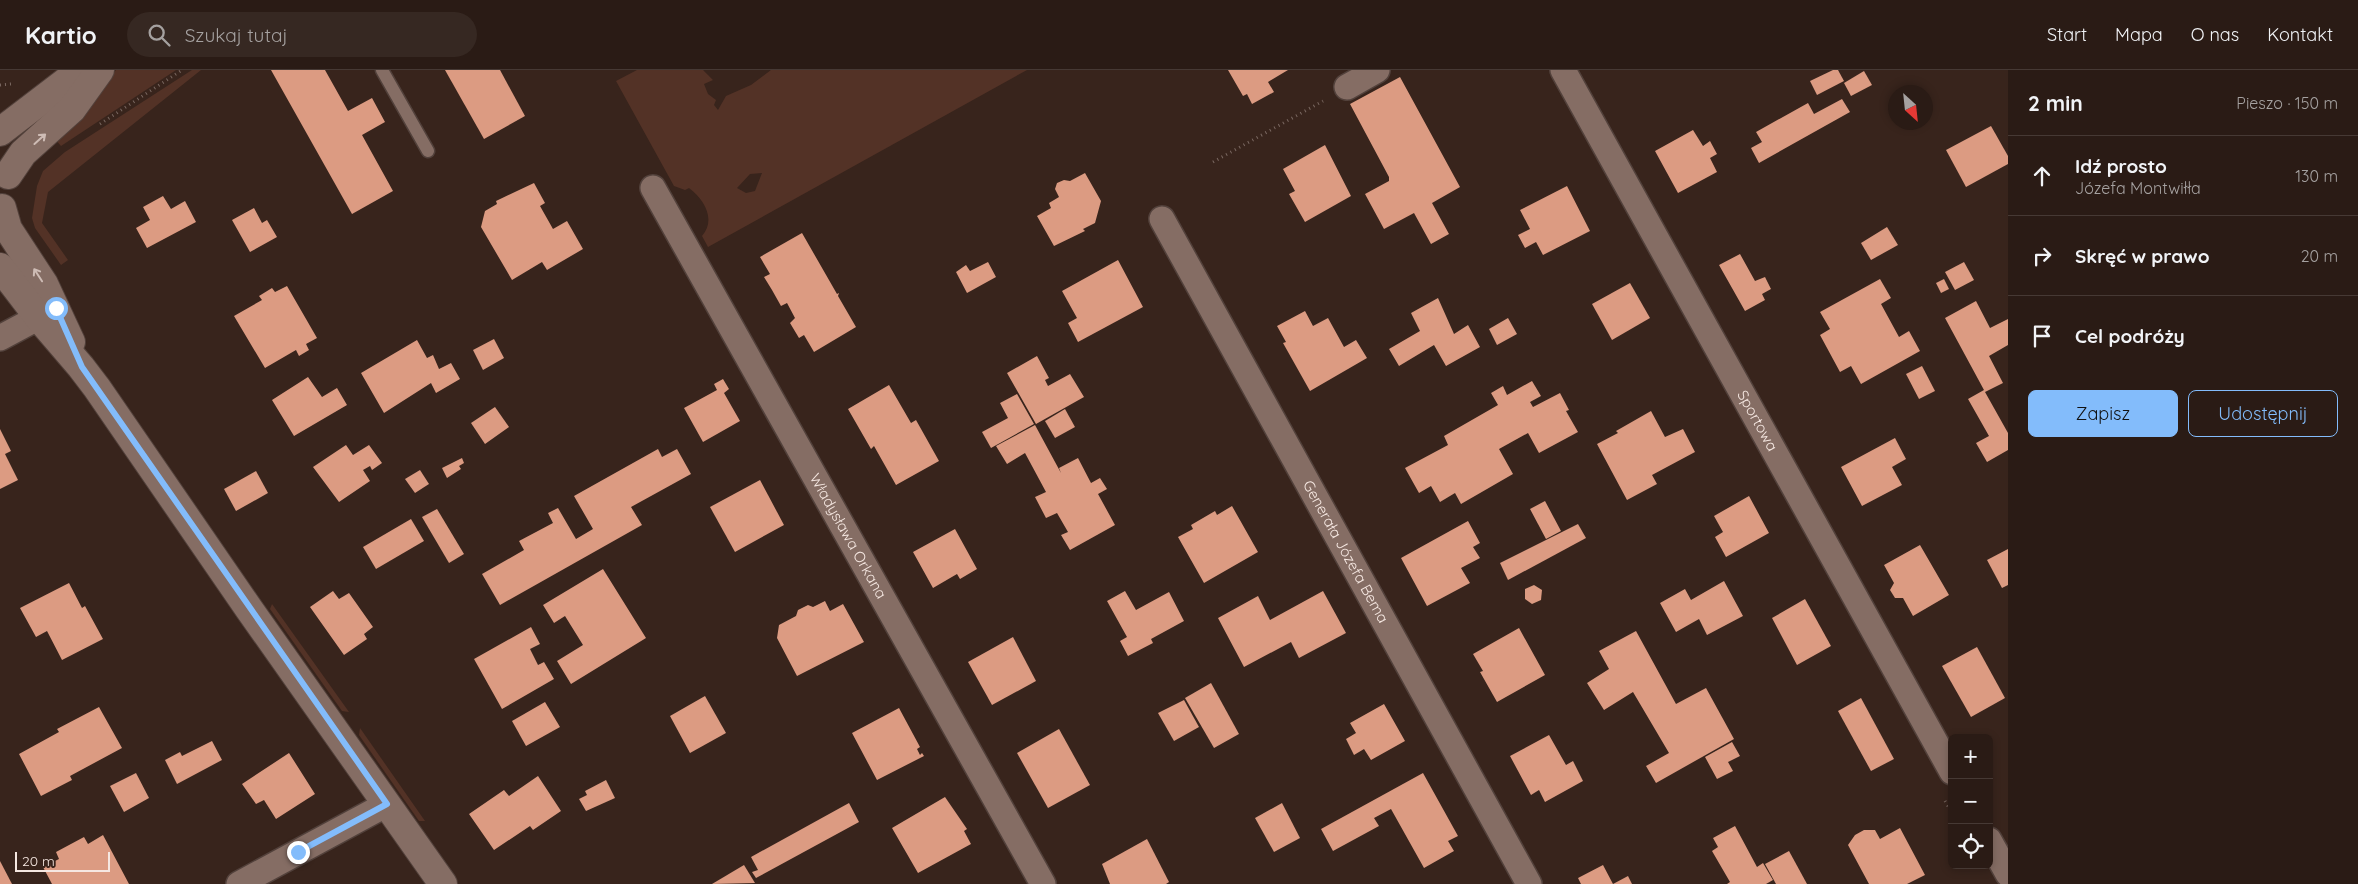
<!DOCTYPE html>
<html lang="pl">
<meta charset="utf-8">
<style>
:root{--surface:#2a1b15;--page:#362822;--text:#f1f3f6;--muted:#a5a1a0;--line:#463934;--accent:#83bcfb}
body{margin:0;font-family:Quicksand,sans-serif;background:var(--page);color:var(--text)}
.controls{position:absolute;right:15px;bottom:15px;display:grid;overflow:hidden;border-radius:8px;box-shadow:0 2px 8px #0003}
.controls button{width:45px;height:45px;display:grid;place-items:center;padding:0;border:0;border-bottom:1px solid var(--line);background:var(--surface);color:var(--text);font:25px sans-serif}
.compass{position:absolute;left:1888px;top:15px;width:45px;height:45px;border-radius:50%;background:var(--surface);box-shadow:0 2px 8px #0003;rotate:153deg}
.scale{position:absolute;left:15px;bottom:12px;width:95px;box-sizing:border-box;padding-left:5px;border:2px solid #f5e7e1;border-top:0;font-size:14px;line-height:18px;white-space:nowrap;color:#f5e7e1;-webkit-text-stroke:4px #38241c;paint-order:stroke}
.stop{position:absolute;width:15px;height:15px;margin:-11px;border:4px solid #83bcfb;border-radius:50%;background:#fff}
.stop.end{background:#83bcfb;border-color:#fff;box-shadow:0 1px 5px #0008}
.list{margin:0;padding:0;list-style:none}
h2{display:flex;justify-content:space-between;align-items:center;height:65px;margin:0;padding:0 20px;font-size:21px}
h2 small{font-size:16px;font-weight:400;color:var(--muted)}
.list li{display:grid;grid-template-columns:32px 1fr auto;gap:15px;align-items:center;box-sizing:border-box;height:80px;padding:0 20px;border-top:1px solid var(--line)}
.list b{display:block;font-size:19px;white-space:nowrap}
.list p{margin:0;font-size:16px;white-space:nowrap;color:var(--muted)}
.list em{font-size:16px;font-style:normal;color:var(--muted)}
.actions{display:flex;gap:10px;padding:15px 20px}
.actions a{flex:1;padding:11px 0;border:1px solid var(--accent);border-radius:8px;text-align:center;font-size:18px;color:var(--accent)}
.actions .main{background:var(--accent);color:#111}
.icon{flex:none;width:28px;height:28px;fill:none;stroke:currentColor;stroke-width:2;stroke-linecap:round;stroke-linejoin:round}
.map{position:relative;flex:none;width:2008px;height:814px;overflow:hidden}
header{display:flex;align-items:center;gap:30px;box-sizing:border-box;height:70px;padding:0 25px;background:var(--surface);border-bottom:1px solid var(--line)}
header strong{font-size:24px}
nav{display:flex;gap:28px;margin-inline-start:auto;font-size:18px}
.search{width:350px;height:45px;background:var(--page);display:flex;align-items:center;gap:12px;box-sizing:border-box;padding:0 18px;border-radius:28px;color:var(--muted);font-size:19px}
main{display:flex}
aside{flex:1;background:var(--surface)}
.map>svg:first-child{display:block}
.green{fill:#533226;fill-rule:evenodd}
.building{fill:#dc9b82}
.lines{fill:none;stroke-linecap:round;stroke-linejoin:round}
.lane-casing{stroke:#52413b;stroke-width:15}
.street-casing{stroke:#52413b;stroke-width:28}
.secondary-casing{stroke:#52413b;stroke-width:30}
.path{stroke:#7b6962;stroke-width:3;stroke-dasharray:1 4;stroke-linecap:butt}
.lane{stroke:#856d64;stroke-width:12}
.street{stroke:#856d64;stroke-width:25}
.secondary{stroke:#856d64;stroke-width:28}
.oneway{stroke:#cebcb5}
.route{stroke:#83bcfb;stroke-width:6}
.labels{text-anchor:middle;stroke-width:5;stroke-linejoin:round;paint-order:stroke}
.street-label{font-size:15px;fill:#f5e7e1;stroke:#38241c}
</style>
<header>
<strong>Kartio</strong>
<div class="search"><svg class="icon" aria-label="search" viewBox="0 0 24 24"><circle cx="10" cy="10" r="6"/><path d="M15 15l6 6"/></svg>Szukaj tutaj</div>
<nav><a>Start</a><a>Mapa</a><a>O nas</a><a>Kontakt</a></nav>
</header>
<main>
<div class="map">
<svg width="2008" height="814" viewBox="0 0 2008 814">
<rect width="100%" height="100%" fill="#38241c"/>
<!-- green -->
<g class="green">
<polygon points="116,0 176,0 61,76 55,69"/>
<polygon points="192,0 201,0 48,122 42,153 68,190 61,195 35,158 32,148 37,116 43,101 65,82"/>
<path d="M637,0h66l10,10 -9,4 4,10 8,6 -2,5 4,5 8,-14 25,-11 20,-15h256l-319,177 -6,-11c14,-16 3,-36 -13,-48l-4,2 -11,-4 -58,-105zM762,103l-7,18 -9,2 -9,-5 13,-14z"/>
<polygon points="272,534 349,642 342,641 270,539"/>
<polygon points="360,658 425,751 419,751 359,665"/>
</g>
<!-- building -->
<g class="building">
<polygon points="271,0 325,0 348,41 372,28 385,52 362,65 393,121 352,144"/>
<polygon points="445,0 500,0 525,46 484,69"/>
<polygon points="1228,0 1288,0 1268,12 1274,22 1252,34 1247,24 1243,26"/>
<polygon points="1833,0 1838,0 1844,11 1817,25 1810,11"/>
<polygon points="1864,1 1872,15 1851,26 1844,13"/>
<polygon points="1400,7 1460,117 1432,133 1449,164 1431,174 1414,143 1384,159 1365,124 1389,111 1389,107 1350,34"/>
<polygon points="1842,29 1850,42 1759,93 1751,78 1762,72 1756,62 1808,33 1814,44"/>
<polygon points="1991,56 2008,86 2008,94 1966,117 1946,80"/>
<polygon points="1693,60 1703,76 1710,71 1717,84 1710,88 1717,102 1678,123 1655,81"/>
<polygon points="1325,75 1351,126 1305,152 1289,124 1295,121 1283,99"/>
<polygon points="1085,103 1101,131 1095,153 1083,159 1085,161 1054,176 1037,146 1051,138 1049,133 1059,127 1055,119 1057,113 1064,110 1070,111"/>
<polygon points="534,113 545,133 540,136 553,159 567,151 583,179 547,200 542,192 512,210 481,157 485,141 497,134 496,131"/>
<polygon points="1567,116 1590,161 1543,185 1536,172 1525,178 1518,165 1530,159 1520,140"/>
<polygon points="163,126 171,139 185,131 196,152 147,178 136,158 150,150 143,137"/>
<polygon points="254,138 262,153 267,150 277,167 250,182 232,150"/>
<polygon points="1887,157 1898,175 1871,190 1861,173"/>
<polygon points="802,163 837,224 839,223 838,226 856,257 814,282 804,265 799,268 790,253 795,248 787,233 781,236 772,220 764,207 770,204 760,187"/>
<polygon points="1740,184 1755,211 1765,207 1771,219 1762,224 1765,230 1745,241 1719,195"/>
<polygon points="1118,190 1143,237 1078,272 1068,253 1077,248 1062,221"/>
<polygon points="988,192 996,207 967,223 956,202 966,195 970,201"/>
<polygon points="1964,192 1974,210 1955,220 1945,202"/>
<polygon points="1880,209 1891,228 1881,234 1899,267 1909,261 1920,281 1861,314 1851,296 1840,302 1820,265 1830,259 1820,242"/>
<polygon points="1944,209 1949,219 1941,223 1936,213"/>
<polygon points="1630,213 1650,248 1612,270 1592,234"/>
<polygon points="287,216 317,268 306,274 309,280 299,286 296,280 265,298 234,246 262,230 259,226 272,218 275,222"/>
<polygon points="1438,228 1454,264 1468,255 1480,277 1446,296 1434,275 1399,296 1389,279 1420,261 1411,243"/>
<polygon points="1976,231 1990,258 2008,249 2008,275 1989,286 2003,313 1985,322 2008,363 2008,380 1987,392 1976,373 1989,366 1968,329 1984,320 1945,248"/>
<polygon points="1305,241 1313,256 1328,248 1344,277 1356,270 1367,288 1310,321 1283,273 1286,272 1277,256"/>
<polygon points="1508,248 1517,264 1497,275 1489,259"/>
<polygon points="494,269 504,288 483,300 473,280"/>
<polygon points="417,270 427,288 433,285 439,299 451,293 460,309 436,323 431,313 384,343 361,303"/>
<polygon points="1037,286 1049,308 1045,310 1048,316 1070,304 1084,327 1036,354 1007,303"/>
<polygon points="1922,296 1935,321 1919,329 1906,304"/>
<polygon points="308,307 322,327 337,318 347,335 294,366 272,330"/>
<polygon points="723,309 729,319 724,323 740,351 703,372 684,338 717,320 714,314"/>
<polygon points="1532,311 1541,326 1530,332 1533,337 1560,323 1569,340 1566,341 1578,362 1539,383 1528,363 1499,379 1513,404 1461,434 1455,423 1440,432 1431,416 1419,423 1405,398 1448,375 1444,366 1498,335 1491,323 1503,316 1507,325"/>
<polygon points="889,315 911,353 916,350 939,391 896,415 874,376 871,379 848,339"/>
<polygon points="1017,324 1034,354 991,378 982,362 1008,348 1000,333"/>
<polygon points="495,337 509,357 485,374 471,353"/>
<polygon points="1065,339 1075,357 1055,368 1045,351"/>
<polygon points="1651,341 1665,367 1683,359 1695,382 1652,405 1657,414 1627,430 1597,374 1618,363 1616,361"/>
<polygon points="1035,355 1061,403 1059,398 1078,388 1091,413 1100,408 1107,419 1098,424 1115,455 1070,480 1061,465 1068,462 1057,443 1046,448 1035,427 1046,422 1025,383 1007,394 996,376"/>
<polygon points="0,359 11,381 5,384 18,410 0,419"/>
<polygon points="1895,368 1906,389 1892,397 1902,415 1862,436 1841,397"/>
<polygon points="346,375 353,385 369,375 382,393 372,400 370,396 363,400 370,411 339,432 313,397"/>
<polygon points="658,379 662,387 677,379 691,404 631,437 642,455 500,535 482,504 524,480 519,471 553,453 548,443 558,438 576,469 593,459 574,426"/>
<polygon points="462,388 464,393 459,396 461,399 447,408 442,398"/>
<polygon points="420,400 429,414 415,423 405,409"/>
<polygon points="256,401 268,423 236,441 224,419"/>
<polygon points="760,410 784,455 735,482 710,437"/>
<polygon points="1749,426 1769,463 1726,487 1715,467 1723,462 1714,446"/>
<polygon points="1545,431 1561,461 1546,469 1530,439"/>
<polygon points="1232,436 1258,482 1204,513 1178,467 1193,459 1191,455 1215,441 1217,445"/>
<polygon points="437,439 464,484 449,493 422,447"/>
<polygon points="411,449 424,471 376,499 363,477"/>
<polygon points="1468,451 1480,473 1473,477 1480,488 1461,498 1470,513 1427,536 1401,488"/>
<polygon points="1578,454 1586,468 1508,510 1500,493"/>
<polygon points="955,459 977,499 960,509 957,504 933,518 913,482"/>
<polygon points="1920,475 1949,525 1913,546 1903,528 1895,528 1890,520 1894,513 1884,495"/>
<polygon points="2008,479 2008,515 2002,518 1987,490"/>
<polygon points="603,499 646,568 571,614 557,591 583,575 565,546 554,553 543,535"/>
<polygon points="1724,511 1743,546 1707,565 1699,549 1676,562 1660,533 1685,519 1691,530"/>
<polygon points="69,513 82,538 85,536 103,569 62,590 47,561 36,567 20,538"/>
<polygon points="1534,515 1542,520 1541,530 1532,534 1525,529 1525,519"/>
<polygon points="333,521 339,529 349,523 373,557 364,564 367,569 344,585 310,537"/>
<polygon points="1125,521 1136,540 1169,522 1184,551 1151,569 1153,573 1128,586 1120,571 1127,567 1107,531"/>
<polygon points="1323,521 1346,563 1299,588 1291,572 1244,597 1218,548 1258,526 1270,550"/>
<polygon points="1805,529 1831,576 1797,595 1772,548"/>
<polygon points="825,531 830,541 843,534 864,572 797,606 777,568 779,555 796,546 798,540 808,535 813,537"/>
<polygon points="531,557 540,574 530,579 538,595 544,592 554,609 502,639 474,589"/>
<polygon points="1519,558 1545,605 1497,632 1480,602 1483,601 1473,584"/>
<polygon points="1636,561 1676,634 1706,618 1734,669 1656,713 1646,696 1669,683 1633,622 1604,640 1587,613 1609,599 1599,581"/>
<polygon points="1013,567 1036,611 992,635 968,592"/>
<polygon points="1977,577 2005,628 1971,647 1942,596"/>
<polygon points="1211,613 1239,664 1214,678 1185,628"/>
<polygon points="705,626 726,663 690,683 670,646"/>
<polygon points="1861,628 1894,689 1871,701 1838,641"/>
<polygon points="1184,630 1199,657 1174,671 1158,643"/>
<polygon points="545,632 560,657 526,676 512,651"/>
<polygon points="1384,634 1405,671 1371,690 1364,679 1354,685 1346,669 1356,663 1350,653"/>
<polygon points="99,637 122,678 70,706 72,710 41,726 19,684 59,662 57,659"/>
<polygon points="899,638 920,677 917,679 920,685 922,683 924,686 877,710 852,663"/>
<polygon points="1059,659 1090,715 1048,738 1017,683"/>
<polygon points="1549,665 1566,695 1573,691 1583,711 1545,732 1539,720 1531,725 1510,686"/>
<polygon points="212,671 222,690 177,714 165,690 180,682 182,686"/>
<polygon points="1732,672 1740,686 1728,692 1733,701 1717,709 1705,687"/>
<polygon points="289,683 315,724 276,749 264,730 256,734 242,714"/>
<polygon points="136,703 149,728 124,742 110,716"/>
<polygon points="1423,703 1458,766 1448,771 1454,781 1424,798 1391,739 1374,748 1379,756 1333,781 1321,759"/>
<polygon points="538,706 561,741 533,760 530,756 494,780 469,744 504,720 509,726"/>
<polygon points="606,710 615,728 586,741 579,729 587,725 585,721"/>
<polygon points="945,727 967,759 964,761 971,774 918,803 892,758"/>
<polygon points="849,733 859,752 756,808 752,802 758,800 751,787"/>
<polygon points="1282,733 1300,768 1274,782 1255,748"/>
<polygon points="1735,756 1757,797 1763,793 1773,810 1766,814 1727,814 1730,812 1712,781 1718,777 1713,768"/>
<polygon points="1900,758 1925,805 1907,814 1869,814 1848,775 1855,765 1864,760 1875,760 1880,769"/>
<polygon points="103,765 129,814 52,814 43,797 59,789 56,782 84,767 88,774"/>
<polygon points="1147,769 1169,812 1166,814 1110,814 1102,794"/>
<polygon points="1789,781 1807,814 1776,814 1765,794"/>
<polygon points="0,791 12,814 0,814"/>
<polygon points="744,795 755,813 712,814"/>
<polygon points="1603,795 1613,814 1628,806 1632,814 1581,814 1578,808"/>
</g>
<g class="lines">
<defs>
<polyline id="lane" points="382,0 428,81"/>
<g id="street">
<path id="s1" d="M1563,0l389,702"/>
<polyline points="1347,17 1377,0"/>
<path id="s2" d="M653,118l390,696"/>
<path id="s3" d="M1162,149l367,665"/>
<polyline points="0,268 56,238"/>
<polyline points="1989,770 2008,804"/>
<polyline points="239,814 387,734"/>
</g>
<g id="secondary">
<polyline points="0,62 81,0"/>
<polyline points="8,105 23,83 72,39 100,0"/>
<polyline points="2,138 8,159 44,214 71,272"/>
<polyline points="0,197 39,248 81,297 97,318 249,539 443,814"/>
</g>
</defs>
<!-- lane casing -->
<use href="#lane" class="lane-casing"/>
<!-- street casing -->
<use href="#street" class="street-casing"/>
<!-- secondary casing -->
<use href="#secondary" class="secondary-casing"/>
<!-- path -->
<g class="path">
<polyline points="0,15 11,14"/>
<polyline points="100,54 182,0"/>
<polyline points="1213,92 1323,31"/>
<polyline points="1945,731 1952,743"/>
</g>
<!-- lane -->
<use href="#lane" class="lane"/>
<!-- street -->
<use href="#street" class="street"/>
<!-- secondary -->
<use href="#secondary" class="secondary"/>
</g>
<!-- one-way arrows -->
<defs><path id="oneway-shaft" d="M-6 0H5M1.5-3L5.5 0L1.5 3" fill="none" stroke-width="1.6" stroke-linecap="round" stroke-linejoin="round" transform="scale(1.25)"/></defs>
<g class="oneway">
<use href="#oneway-shaft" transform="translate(40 69) rotate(-42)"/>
<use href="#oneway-shaft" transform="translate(38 205) rotate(-123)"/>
</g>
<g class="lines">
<!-- route -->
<polyline class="route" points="56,238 82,297 387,734 298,782"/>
</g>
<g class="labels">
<!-- street labels -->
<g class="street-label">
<text dy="5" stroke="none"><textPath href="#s1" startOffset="401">Sportowa</textPath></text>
<text dy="5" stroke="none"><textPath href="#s2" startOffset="399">Władysława Orkana</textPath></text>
<text dy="5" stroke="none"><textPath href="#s3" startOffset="380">Generała Józefa Bema</textPath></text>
</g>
</g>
</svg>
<div class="controls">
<button>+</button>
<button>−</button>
<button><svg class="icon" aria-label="locate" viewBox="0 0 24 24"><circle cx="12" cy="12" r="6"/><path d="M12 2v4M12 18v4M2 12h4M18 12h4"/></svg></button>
</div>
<svg class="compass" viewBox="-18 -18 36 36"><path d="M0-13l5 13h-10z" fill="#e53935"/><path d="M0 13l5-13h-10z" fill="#a5a1a0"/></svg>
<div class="scale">20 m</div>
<div class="stop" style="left:56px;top:238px"></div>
<div class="stop end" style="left:298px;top:782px"></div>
</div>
<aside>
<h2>2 min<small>Pieszo · 150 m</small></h2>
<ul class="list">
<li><svg class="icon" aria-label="ahead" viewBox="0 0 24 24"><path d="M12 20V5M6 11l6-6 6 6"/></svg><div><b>Idź prosto</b><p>Józefa Montwiłła</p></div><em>130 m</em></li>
<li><svg class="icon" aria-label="right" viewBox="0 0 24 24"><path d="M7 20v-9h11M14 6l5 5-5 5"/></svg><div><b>Skręć w prawo</b></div><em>20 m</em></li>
<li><svg class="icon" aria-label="arrive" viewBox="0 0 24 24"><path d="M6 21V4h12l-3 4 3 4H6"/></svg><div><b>Cel podróży</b></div></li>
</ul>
<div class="actions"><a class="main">Zapisz</a><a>Udostępnij</a></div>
</aside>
</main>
